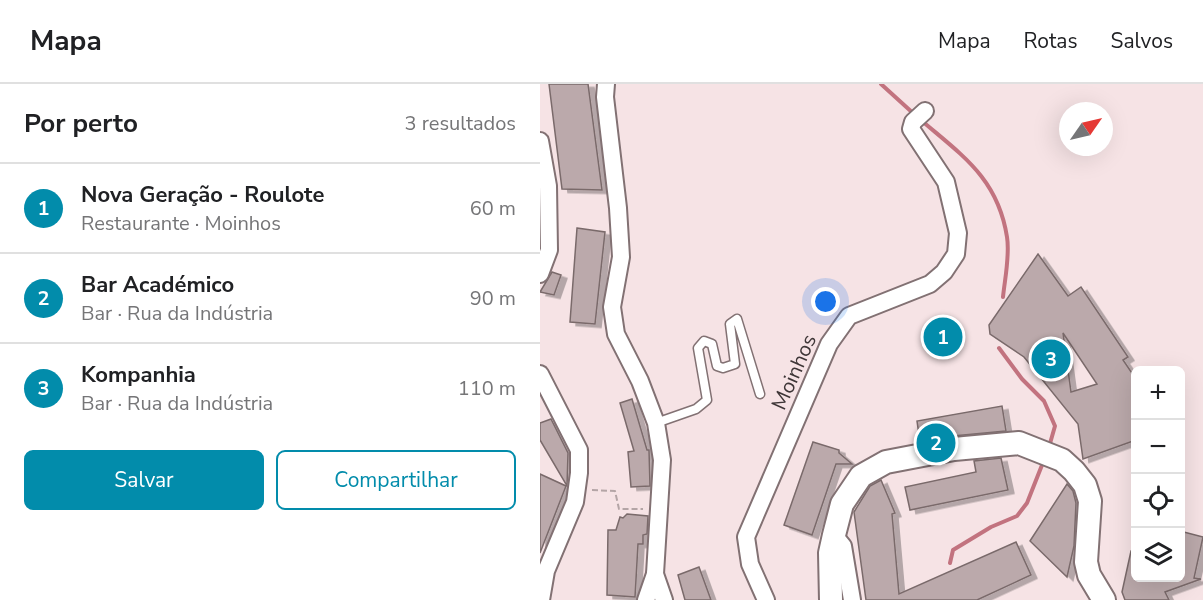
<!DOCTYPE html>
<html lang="pt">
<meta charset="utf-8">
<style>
:root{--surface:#fff;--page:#f2f2f2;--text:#202124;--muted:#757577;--line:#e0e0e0;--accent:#028cab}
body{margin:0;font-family:"Nunito Sans",sans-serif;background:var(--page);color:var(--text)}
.controls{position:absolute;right:18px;bottom:18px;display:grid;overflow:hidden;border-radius:9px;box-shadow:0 6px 24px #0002}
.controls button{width:54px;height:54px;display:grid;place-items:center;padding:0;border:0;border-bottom:2px solid var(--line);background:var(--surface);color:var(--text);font:30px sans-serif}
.compass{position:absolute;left:519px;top:18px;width:54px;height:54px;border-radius:50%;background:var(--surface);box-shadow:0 6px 24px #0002;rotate:56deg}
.you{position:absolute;left:286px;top:218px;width:21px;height:21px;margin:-15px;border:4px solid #fff;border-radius:50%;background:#1a73e8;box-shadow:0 0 0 9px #1a73e833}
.badge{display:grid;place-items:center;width:39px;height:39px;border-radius:50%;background:var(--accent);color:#fff;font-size:20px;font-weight:700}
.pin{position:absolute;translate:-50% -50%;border:3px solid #fff;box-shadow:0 2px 6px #0006}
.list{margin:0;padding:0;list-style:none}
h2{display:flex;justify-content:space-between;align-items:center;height:78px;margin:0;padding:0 24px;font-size:26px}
h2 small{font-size:20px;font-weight:400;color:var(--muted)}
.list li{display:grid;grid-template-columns:39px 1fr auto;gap:18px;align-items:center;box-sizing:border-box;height:90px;padding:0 24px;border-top:2px solid var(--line)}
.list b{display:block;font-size:22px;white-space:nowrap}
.list p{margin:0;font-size:20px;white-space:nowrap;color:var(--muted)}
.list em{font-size:20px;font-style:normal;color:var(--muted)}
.actions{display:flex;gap:12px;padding:18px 24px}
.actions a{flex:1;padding:14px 0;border:2px solid var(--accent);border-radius:9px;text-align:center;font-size:21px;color:var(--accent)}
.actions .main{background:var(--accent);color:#fff}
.icon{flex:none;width:33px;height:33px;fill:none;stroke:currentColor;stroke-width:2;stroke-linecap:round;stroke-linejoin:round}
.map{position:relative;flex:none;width:663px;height:516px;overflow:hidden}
header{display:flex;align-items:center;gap:36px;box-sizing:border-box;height:84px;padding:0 30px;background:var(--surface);border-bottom:2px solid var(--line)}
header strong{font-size:28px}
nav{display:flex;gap:33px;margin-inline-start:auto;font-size:21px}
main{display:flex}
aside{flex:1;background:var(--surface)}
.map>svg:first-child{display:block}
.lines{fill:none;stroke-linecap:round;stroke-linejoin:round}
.stream{stroke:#c2737f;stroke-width:4}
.building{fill:#bba9ab;stroke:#7a6a6b;stroke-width:1.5;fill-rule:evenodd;filter:url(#shadow)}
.lane-casing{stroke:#827173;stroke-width:11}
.street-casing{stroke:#827173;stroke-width:20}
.secondary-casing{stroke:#827173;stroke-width:26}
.path{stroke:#b4a5a6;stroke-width:2;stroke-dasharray:6 3;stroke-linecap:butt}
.lane{stroke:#fff;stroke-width:8}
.street{stroke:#fff;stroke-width:16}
.secondary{stroke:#fff;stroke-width:22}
.labels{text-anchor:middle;stroke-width:4.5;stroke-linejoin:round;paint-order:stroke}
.street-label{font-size:21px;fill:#3e3637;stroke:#f6e3e5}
</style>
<header>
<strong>Mapa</strong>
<nav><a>Mapa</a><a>Rotas</a><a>Salvos</a></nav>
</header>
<main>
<aside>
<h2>Por perto<small>3 resultados</small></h2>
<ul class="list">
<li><span class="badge">1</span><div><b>Nova Geração - Roulote</b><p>Restaurante · Moinhos</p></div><em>60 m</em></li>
<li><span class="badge">2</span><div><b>Bar Académico</b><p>Bar · Rua da Indústria</p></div><em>90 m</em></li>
<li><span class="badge">3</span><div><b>Kompanhia</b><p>Bar · Rua da Indústria</p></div><em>110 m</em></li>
</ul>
<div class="actions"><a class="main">Salvar</a><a>Compartilhar</a></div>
</aside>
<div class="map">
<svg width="663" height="516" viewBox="0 0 663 516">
<defs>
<filter id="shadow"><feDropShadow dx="6" dy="3.5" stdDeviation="0" flood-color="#0004"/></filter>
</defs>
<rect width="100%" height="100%" fill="#f6e3e5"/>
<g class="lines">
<!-- stream -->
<g class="stream">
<polyline points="341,0 374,30"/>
<path d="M382,37c41,35 76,58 85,116 3,18 -2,41 -4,60"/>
<polyline points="459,264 482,295 504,317 515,342 509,363"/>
<polyline points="410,479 413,466 451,443 477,432 487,419 504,376"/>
</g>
</g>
<!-- building -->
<g class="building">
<polygon points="9,0 48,0 62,106 22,105"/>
<polygon points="37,144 65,148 55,240 30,238"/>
<path d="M498,170l30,42 13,-9 47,70 -5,3 13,19v61l-53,19 -5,-35 -54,-67 -34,-23 -1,-9zM523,249l34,51 -26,8z"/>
<polygon points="12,188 21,191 14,211 0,208"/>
<polygon points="92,315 107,366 109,366 110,402 91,403 88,368 94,367 80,319"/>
<polygon points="462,322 466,347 413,352 380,358 377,337"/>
<polygon points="11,335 28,369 27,402 0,356 0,339"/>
<polygon points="273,358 299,366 299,369 312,380 296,380 272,451 244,441"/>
<polygon points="461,374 468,406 370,426 365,403 436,388 434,377"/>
<polygon points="0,390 26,402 0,469"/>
<polygon points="341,396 355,429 352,430 359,510 476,458 491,491 437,516 326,516 314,428 330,402"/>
<polygon points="527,400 533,407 536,419 534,462 527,493 490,457"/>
<polygon points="87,430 108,432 107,450 103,451 103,460 98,460 95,513 67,511 68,446 76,446 80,433 83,434"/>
<polygon points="640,447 663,453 654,494 661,495 625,508 629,516 585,516 582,508 591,467 596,467 596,494 640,494"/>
<polygon points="159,483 171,516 145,516 138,491"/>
</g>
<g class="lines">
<defs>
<polyline id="lane" points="116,339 156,325 167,316 158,264 164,257 172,260 177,282 183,284 195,280 190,240 197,235 220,310"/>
<g id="street">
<polyline points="66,0 65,13 78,124 81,173 72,223 76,250 100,297 116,339 122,376 115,490 106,516"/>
<polyline points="0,57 8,102 9,166 0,190"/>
<polyline points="0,290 39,366 39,389 35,418 6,487 1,516"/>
<polyline points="294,451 303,462 312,516"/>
<polyline points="115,490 124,516"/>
<polyline points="226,516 210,480 206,453 289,260 309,232 390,200 404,188 416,170 418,149 406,98 371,45 373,38 385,27"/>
</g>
<polyline id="secondary" points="291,516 290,469 294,451 302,420 321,392 346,378 414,365 479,359 522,376 534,387 545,401 550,417 546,478 549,491 564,516"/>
</defs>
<!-- lane casing -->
<use href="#lane" class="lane-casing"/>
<!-- street casing -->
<use href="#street" class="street-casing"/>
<!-- secondary casing -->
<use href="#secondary" class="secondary-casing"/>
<!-- path -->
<polyline class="path" points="52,406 75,407 79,425 103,425"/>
<!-- lane -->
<use href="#lane" class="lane"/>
<!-- street -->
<use href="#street" class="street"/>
<!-- secondary -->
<use href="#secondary" class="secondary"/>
</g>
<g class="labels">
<!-- street labels -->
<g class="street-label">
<text transform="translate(254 288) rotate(-66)" y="7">Moinhos</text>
</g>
</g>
</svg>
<div class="controls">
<button>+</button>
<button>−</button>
<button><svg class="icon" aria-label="locate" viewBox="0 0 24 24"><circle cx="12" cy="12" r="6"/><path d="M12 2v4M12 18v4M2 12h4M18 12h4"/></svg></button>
<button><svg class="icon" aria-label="layers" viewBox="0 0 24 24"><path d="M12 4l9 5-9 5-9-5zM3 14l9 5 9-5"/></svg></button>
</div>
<svg class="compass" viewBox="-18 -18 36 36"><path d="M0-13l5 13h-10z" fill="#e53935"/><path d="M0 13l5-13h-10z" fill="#757577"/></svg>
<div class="you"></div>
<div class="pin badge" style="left:403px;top:253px">1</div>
<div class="pin badge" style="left:396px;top:359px">2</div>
<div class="pin badge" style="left:511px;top:275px">3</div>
</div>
</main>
